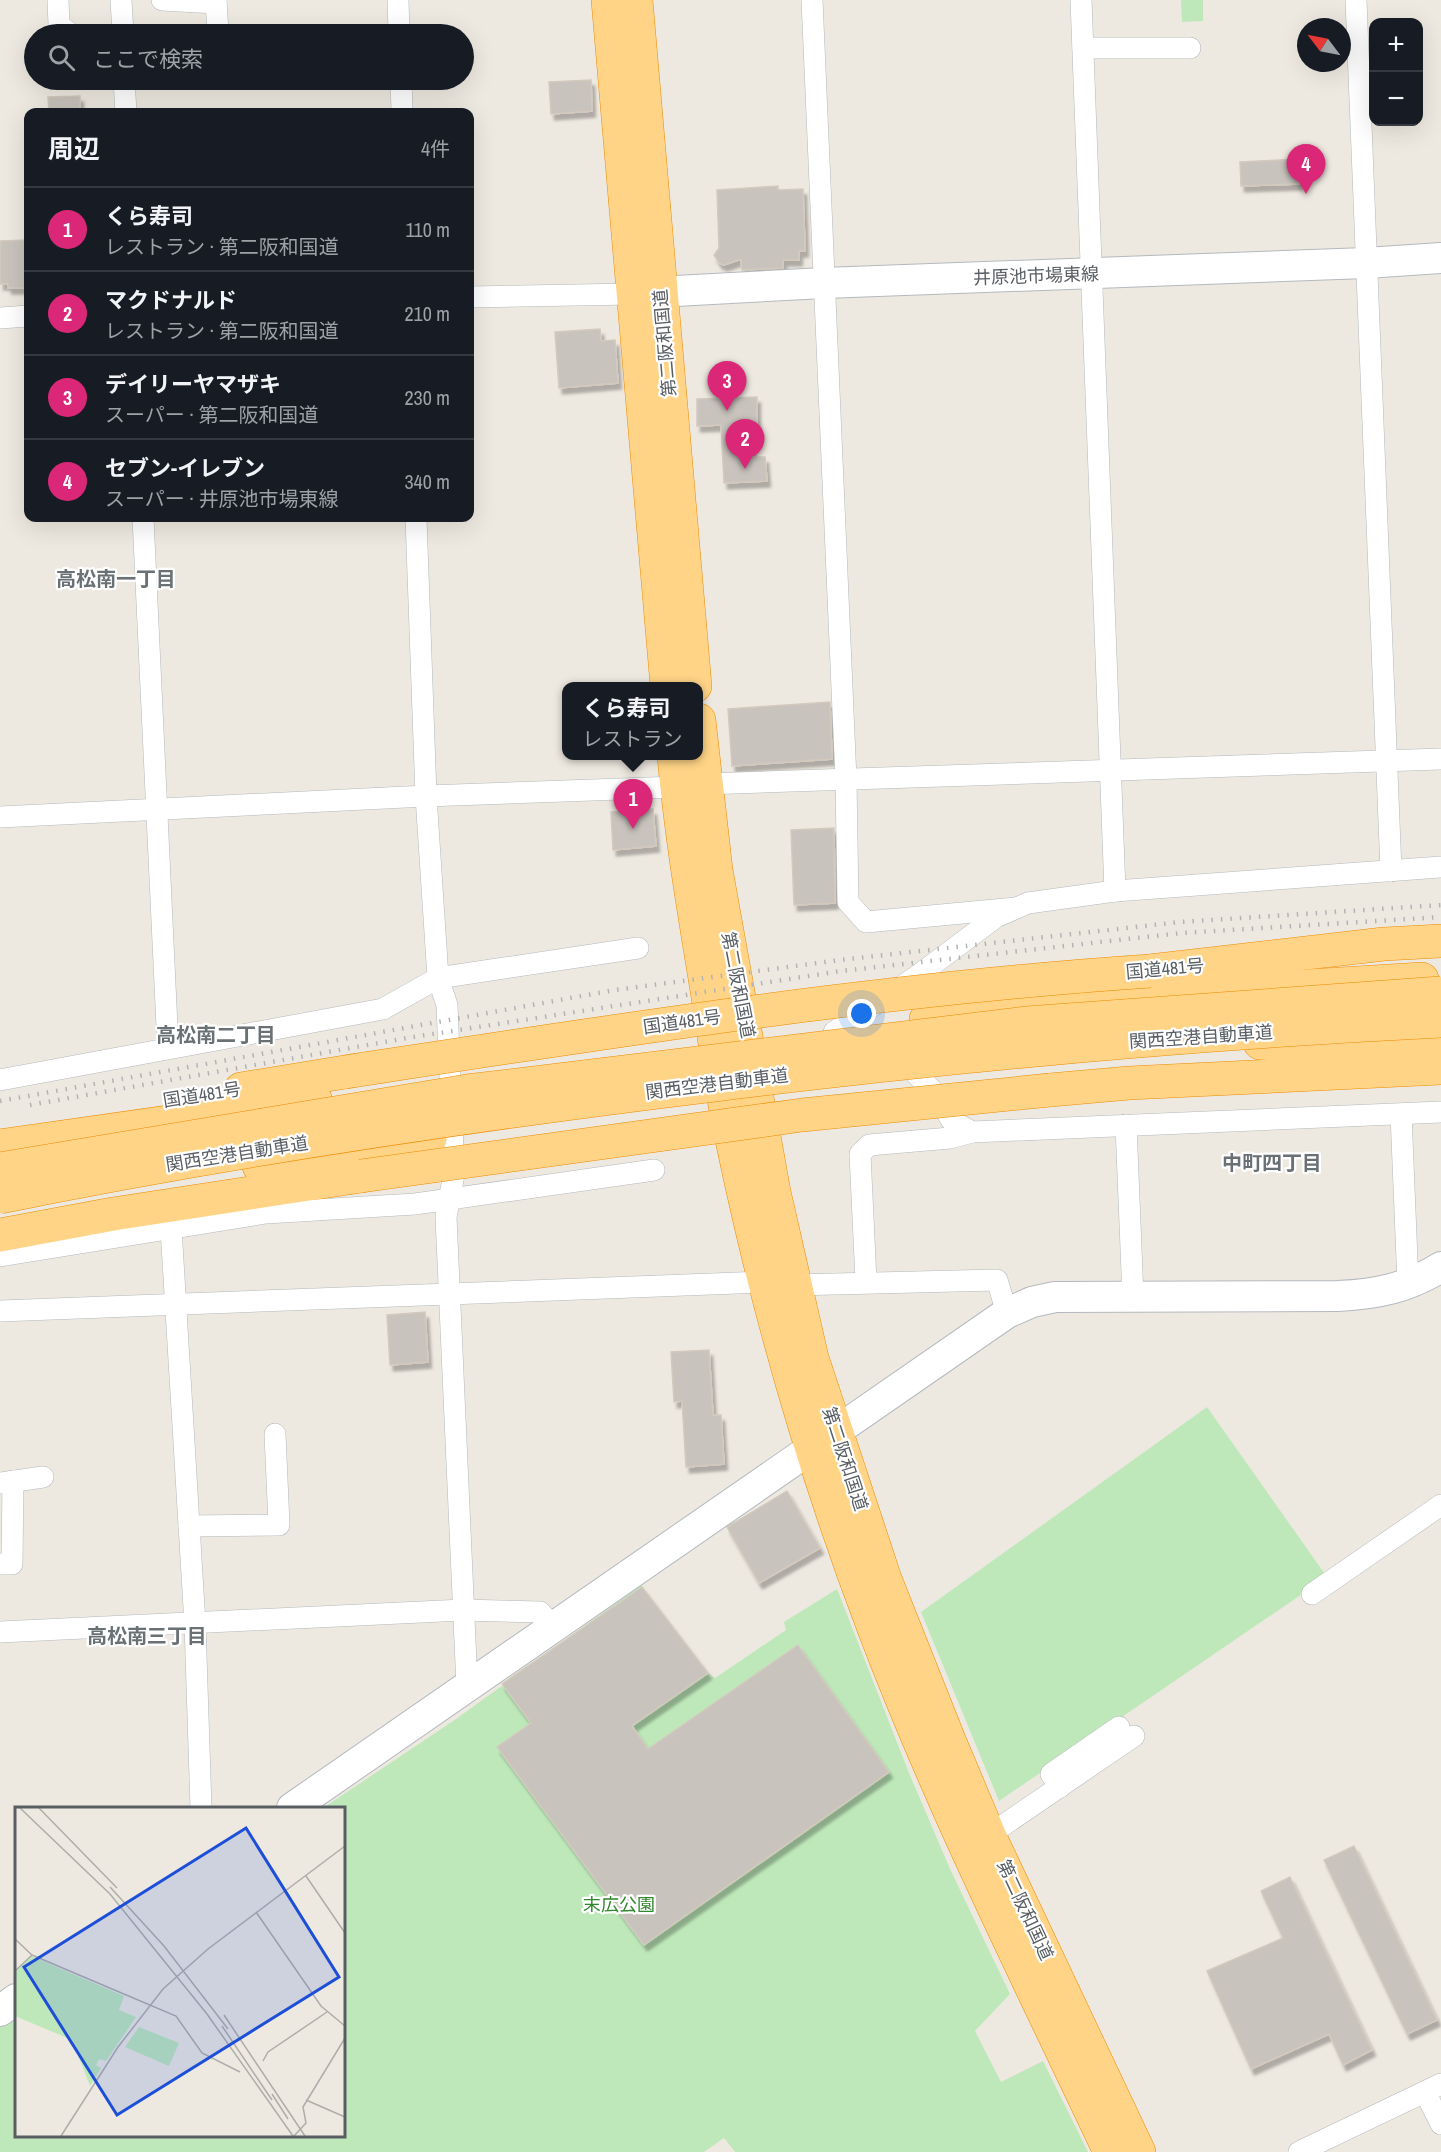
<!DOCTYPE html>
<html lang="ja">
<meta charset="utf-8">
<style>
:root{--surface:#171b24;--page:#242831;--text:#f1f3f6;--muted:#9ea1a6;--line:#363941;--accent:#db2777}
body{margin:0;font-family:"Archivo Narrow","Noto Sans JP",sans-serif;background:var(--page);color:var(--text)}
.controls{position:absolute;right:18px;top:18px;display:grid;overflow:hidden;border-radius:12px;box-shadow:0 6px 24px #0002}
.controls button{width:54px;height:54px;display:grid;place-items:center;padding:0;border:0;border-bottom:2px solid var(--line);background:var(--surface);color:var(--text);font:30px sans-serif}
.compass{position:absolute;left:1297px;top:18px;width:54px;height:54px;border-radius:50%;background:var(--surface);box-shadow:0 6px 24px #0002;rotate:302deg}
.you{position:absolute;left:862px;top:1014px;width:21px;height:21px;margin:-15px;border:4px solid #fff;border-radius:50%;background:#1a73e8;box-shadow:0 0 0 9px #1a73e833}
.badge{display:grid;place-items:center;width:39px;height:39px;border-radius:50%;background:var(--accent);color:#fff;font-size:20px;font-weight:700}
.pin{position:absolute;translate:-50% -50px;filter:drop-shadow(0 2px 3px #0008)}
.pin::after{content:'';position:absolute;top:32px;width:21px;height:18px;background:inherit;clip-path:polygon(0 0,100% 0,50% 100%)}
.popup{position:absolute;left:562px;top:682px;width:141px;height:78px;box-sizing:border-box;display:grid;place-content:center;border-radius:12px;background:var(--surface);filter:drop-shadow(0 2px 4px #0005);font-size:20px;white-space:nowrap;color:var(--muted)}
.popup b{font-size:22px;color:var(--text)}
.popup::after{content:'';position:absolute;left:50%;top:100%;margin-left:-12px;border:12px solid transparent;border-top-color:var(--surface)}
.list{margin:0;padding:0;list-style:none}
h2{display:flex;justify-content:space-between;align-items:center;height:78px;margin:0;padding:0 24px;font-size:26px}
h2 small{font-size:20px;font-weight:400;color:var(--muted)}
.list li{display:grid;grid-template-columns:39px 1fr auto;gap:18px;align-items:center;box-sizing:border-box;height:84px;padding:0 24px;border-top:2px solid var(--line)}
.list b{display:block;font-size:22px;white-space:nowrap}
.list p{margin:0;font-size:20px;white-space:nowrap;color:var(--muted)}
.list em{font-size:20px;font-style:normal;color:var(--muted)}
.icon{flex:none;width:33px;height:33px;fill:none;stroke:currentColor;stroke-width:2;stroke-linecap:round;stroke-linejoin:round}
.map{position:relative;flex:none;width:1441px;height:2152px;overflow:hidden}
.search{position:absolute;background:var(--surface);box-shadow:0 6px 24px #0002;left:24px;top:24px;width:450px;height:66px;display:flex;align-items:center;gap:15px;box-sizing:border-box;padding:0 21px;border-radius:33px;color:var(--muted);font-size:22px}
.panel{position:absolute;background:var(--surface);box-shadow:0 6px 24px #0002;left:24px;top:108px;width:450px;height:414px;border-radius:12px}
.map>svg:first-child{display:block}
.green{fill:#bee8ba}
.building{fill:#c9c3bd;stroke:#d3cabe;stroke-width:1.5;filter:url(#shadow)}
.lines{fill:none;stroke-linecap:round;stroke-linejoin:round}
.street-casing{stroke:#b3b8bc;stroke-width:22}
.secondary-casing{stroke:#b4b9bf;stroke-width:32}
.highway-casing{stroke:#ee8b00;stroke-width:34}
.street{stroke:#fff;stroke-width:21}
.secondary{stroke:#fff;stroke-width:30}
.highway{stroke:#ffd486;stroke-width:33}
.rail{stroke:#b2b3b4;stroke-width:4.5;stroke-dasharray:1.5 8;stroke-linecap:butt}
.highway-bridge-casing{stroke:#ee8b00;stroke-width:34;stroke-linecap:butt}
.highway-bridge{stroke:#ffd486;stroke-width:33}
.labels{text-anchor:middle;stroke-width:4.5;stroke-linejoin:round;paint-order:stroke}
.street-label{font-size:18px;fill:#595e63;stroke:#fff}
.park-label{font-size:18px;fill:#31872d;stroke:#fff}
.neighbourhood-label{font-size:20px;font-weight:bold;fill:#6a7175;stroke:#fff}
.inset-road{fill:none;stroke:#aeadaa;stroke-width:1.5}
.view{fill:#1d4ed8;fill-opacity:0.15;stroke:#1d4ed8;stroke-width:3}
.inset-edge{fill:none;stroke:#595e63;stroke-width:3}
</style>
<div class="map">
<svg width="1441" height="2152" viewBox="0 0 1441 2152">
<defs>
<filter id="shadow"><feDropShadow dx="3.5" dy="6" stdDeviation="1.5" flood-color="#0004"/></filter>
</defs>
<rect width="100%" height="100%" fill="#eee9e0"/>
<!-- green -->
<g class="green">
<polygon points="1181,0 1203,0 1203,21 1182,22"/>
<polygon points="1207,1407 1327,1577 999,1801 921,1612"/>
<polygon points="641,1585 708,1673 715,1678 786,1630 784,1622 837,1589 909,1773 950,1869 1010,1994 975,2031 1001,2082 1043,2061 1088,2152 735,2152 724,2138 704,2152 0,2152 0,2026 16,2015 16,2136 344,2136 344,1808 323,1808 456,1719"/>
</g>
<!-- building -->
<g class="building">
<polygon points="591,80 592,111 551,114 549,82"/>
<polygon points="80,96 80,112 49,112 48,97"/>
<polygon points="1298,159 1299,184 1241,186 1240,162"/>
<polygon points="778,186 778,190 803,189 805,251 799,251 799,260 783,260 783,268 742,270 741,259 724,265 719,263 714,255 719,248 717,190"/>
<polygon points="28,240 28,288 8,288 8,284 0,284 0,241"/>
<polygon points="600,329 601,341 615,340 618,383 559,388 555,332"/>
<polygon points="757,397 757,424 751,424 752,457 765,457 767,481 724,483 721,425 697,426 697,399"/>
<polygon points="830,702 832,759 732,766 728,709"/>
<polygon points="653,809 656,846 613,850 611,812"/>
<polygon points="834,828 835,903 794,905 791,830"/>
<polygon points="425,1312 428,1362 390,1365 387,1315"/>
<polygon points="709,1350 713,1415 721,1415 724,1464 686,1467 682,1401 674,1402 671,1352"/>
<polygon points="787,1491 820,1548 759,1583 727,1527"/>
<polygon points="642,1587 708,1673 632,1726 648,1749 798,1645 889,1772 644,1945 497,1747 531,1723 502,1684"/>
<polygon points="1354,1846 1437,2020 1407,2034 1324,1860"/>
<polygon points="1290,1877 1372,2050 1343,2065 1329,2034 1251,2069 1207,1971 1283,1938 1261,1891"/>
</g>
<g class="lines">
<defs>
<g id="street">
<polyline points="58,0 59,25 71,34"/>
<polyline points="121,0 123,34"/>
<polyline points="162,0 216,3"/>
<polyline points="216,0 218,33"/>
<polyline points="398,0 399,34"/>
<polyline points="812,0 846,780 848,902 866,922 1016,908"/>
<polyline points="1081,0 1115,891"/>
<polyline points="1356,0 1391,871"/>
<polyline points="1083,48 1190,48"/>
<polyline points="124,80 126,112"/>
<polyline points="401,80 402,112"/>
<polyline points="470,297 632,294"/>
<polyline points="0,318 28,316"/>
<polyline points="143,518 168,1048"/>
<polyline points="416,518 426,796 438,978 447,1005 454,1174 446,1217 467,1686"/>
<polyline points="706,784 1441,759"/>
<polyline points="0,817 426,796 677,787"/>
<polyline points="834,1032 920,974 996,917 1028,903 1115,891 1441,867"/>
<polyline points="914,1072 934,1092 952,1121 972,1132 1441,1112"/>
<polyline points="0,1080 383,1009 438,978 638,948"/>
<polyline points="1401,1114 1408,1284"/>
<polyline points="1126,1125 1133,1297"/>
<polyline points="171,1228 195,1624 201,1808"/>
<polyline points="0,1256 266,1213 415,1204 654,1170"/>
<polyline points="866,1281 860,1154 869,1145 950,1138 972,1132"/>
<polyline points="794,1285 997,1280 1007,1313"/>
<polyline points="0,1311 764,1282"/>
<polyline points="1,1483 43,1477"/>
<polyline points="189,1526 279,1525 275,1434"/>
<polyline points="0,1564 12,1564 13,1481"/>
<polyline points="1312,1594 1441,1505"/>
<polyline points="0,1632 463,1610 540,1612 553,1627"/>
<polyline points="1060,1787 1051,1774 1119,1727"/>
<polyline points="989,1835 1134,1736"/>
<polyline points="1425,2092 1441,2124"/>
<polyline points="1299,2152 1441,2084"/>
</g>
<g id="secondary">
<polyline points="638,293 824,283 1366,263 1441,258"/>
<path d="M292,1808l715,-495 25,-11 23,-5 283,-1c40,-2 69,-8 103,-29"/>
<polyline points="0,2011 16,1999"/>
</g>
<g id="highway">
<polyline points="608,0 667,686"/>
<polyline points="636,0 695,686"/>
<polyline points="699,720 716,870 774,1192 812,1358 885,1579 949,1740 989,1835 1139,2152"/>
<path d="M674,756c7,81 21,161 34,241 6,34 9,69 16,103 35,179 84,355 149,526 68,180 155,352 237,526"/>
<polyline points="1150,971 1384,944 1441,941"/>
<polyline points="926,1019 1063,1001 1422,979"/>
<polyline points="1260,1043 1333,1047 1441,1046"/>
<polyline points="241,1089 345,1072"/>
<polyline points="1050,1090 1129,1083 1441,1068"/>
<polyline points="0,1146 316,1101"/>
<polyline points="259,1166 430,1139"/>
<polyline points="0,1235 113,1214 361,1176"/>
</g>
</defs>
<!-- street casing -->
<use href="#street" class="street-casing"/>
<!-- secondary casing -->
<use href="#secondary" class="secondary-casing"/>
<!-- highway casing -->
<use href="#highway" class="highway-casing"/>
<!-- street -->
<use href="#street" class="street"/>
<!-- secondary -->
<use href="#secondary" class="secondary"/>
<!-- highway -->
<use href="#highway" class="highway"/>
<!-- rail -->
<g class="rail">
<polyline points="0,1101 615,990 840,960 1180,922 1441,905"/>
<polyline points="30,1105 407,1038 841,971 1181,933 1441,917"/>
</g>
<defs>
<g id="highway-bridge">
<path d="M345,1072c267,-41 535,-83 805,-101"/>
<polyline points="0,1169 467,1091 1027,1023 1441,993"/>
<polyline points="361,1176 802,1115 1050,1090"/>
<path d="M0,1197c236,-48 475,-83 714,-112 241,-30 484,-52 727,-64"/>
</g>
</defs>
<!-- highway-bridge casing -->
<use href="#highway-bridge" class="highway-bridge-casing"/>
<!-- highway-bridge -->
<use href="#highway-bridge" class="highway-bridge"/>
</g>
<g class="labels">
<!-- street labels -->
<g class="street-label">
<text transform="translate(1036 276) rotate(-2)" y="6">井原池市場東線</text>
<text transform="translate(665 343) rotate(-95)" y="6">第二阪和国道</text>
<text transform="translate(1165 969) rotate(-5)" y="6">国道481号</text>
<text transform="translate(738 985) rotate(79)" y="6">第二阪和国道</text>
<text transform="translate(682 1022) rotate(-8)" y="6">国道481号</text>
<text transform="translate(1201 1037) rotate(-4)" y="6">関西空港自動車道</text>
<text transform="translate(717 1084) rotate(-7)" y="6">関西空港自動車道</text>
<text transform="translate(202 1095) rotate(-9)" y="6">国道481号</text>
<text transform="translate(237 1154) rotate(-9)" y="6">関西空港自動車道</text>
<text transform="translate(845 1459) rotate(72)" y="6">第二阪和国道</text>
<text transform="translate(1025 1910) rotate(65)" y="6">第二阪和国道</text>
</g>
<!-- park labels -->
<g class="park-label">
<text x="619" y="1911">末広公園</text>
</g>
<!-- neighbourhood labels -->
<g class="neighbourhood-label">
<text x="116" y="586">高松南一丁目</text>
<text x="216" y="1042">高松南二丁目</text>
<text x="1272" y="1170">中町四丁目</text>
<text x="147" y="1643">高松南三丁目</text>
</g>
</g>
<!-- overview -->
<g transform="translate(15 1807)">
<rect width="330" height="330" fill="#eee9e0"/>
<path d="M16,149l93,40 -5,14 17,7 -30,44 -7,-2 -3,6 5,3 -11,18 -18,-46 -57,-24v-45zM124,220l40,16 -10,23 -44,-19z" fill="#bee8ba"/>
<path class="inset-road" d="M5,1l90,86 97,120 86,122M24,1l78,80M291,69l39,57M95,80l54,59 64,83M241,105l65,94 24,20M0,132l17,16 144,61 26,37 38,19M0,164l17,-16M209,208l81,121M207,219l50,74M248,254l5,-9 59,-40M257,287l16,25M291,293l39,17M46,329l57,-89 45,-58 45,-40 137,-103M279,329l12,-13 -3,-16 42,-69"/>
<path class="view" d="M231,21l93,149 -222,138 -93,-148z"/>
<rect width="330" height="330" class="inset-edge"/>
</g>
</svg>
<div class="controls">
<button>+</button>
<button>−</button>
</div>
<svg class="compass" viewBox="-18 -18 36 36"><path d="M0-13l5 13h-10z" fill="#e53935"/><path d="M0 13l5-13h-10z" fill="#9ea1a6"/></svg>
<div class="you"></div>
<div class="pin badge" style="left:633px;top:829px">1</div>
<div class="popup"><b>くら寿司</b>レストラン</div>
<div class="pin badge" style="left:745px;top:469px">2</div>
<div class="pin badge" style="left:727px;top:411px">3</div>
<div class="pin badge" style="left:1306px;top:194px">4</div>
<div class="search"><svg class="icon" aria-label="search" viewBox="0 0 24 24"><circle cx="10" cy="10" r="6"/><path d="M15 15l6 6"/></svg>ここで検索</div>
<section class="panel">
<h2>周辺<small>4件</small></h2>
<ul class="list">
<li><span class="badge">1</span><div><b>くら寿司</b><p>レストラン · 第二阪和国道</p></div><em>110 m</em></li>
<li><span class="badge">2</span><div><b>マクドナルド</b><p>レストラン · 第二阪和国道</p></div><em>210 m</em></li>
<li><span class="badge">3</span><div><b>デイリーヤマザキ</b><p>スーパー · 第二阪和国道</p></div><em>230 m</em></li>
<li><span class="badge">4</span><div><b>セブン-イレブン</b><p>スーパー · 井原池市場東線</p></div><em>340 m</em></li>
</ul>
</section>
</div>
